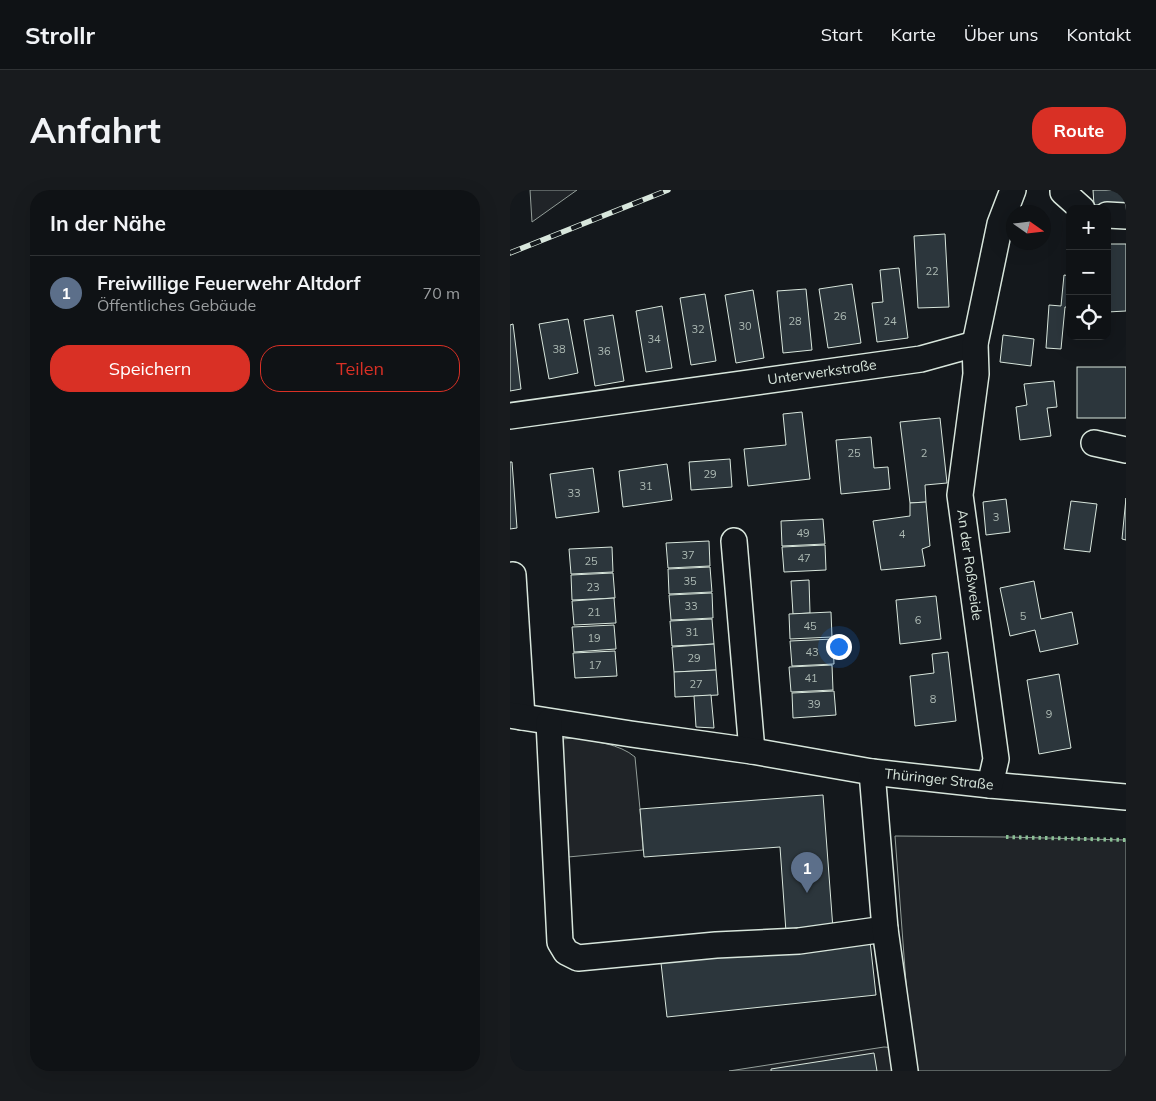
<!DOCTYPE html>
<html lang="de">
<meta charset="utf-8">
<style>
:root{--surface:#0f1215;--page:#181b1e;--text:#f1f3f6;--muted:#9b9ea0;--line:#2f3234;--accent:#d93025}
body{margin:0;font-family:Mulish,sans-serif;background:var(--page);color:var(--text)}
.controls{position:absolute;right:15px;top:15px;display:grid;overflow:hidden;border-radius:10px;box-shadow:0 5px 20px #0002}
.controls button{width:45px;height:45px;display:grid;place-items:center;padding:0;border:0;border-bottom:1px solid var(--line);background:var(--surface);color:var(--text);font:25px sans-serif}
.compass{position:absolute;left:496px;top:15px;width:45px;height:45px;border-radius:50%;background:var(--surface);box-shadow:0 5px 20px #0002;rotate:104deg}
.you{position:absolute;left:328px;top:456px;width:18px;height:18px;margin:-12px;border:4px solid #fff;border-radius:50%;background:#1a73e8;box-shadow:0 0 0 8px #1a73e833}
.badge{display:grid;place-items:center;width:32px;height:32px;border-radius:50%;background:var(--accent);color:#fff;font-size:16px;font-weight:700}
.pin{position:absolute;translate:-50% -41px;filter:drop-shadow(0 1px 2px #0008)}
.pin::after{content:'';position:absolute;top:26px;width:18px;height:15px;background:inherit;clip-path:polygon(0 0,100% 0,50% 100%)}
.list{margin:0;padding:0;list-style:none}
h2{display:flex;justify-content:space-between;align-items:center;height:65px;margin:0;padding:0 20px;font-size:21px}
h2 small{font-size:16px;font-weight:400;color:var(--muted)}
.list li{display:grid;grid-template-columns:32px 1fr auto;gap:15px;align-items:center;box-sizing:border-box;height:75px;padding:0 20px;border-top:1px solid var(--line)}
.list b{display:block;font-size:19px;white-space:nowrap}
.list p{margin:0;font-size:16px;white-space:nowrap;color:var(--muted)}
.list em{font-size:16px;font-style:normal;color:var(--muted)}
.actions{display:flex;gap:10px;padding:15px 20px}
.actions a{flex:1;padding:11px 0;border:1px solid var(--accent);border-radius:20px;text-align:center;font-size:18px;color:var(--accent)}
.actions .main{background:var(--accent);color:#fff}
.icon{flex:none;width:28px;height:28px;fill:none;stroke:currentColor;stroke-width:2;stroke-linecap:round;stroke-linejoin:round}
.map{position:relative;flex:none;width:616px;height:881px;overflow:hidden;border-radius:20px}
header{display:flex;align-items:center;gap:30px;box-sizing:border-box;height:70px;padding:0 25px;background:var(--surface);border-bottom:1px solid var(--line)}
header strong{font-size:24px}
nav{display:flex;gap:28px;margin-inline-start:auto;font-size:18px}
.intro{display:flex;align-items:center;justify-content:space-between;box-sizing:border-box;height:120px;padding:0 30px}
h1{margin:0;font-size:35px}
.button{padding:12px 22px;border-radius:20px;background:var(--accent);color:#fff;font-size:18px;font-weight:700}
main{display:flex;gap:30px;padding:0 30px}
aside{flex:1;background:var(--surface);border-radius:20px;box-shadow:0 5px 20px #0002}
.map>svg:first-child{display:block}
.green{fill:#202428;stroke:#939e99}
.building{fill:#2c363c;stroke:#d8e6dc}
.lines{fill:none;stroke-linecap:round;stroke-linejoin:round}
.minor-casing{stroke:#d8e6dc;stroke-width:28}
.minor{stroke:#14181c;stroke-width:25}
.rail-casing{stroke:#d8e6dc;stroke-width:5.5}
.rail{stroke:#14181c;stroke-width:4;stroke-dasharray:11;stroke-linecap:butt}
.hedge{stroke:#8ac095;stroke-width:4;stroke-dasharray:2.5 4;stroke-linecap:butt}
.labels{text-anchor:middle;stroke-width:4;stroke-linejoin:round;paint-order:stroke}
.number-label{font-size:11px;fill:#adbab4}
.street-label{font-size:14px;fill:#d8e6dc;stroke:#14181c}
</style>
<header>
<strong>Strollr</strong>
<nav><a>Start</a><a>Karte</a><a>Über uns</a><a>Kontakt</a></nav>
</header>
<div class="intro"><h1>Anfahrt</h1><a class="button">Route</a></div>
<main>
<aside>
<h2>In der Nähe<small></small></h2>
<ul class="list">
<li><span class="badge" style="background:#5c6f8a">1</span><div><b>Freiwillige Feuerwehr Altdorf</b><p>Öffentliches Gebäude</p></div><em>70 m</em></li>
</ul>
<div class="actions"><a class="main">Speichern</a><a>Teilen</a></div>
</aside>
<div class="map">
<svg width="616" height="881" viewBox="0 0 616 881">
<rect width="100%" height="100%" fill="#14181c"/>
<!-- green -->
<g class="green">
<polygon points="20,0 67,0 22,32"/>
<path d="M64,548c20,3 46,6 61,19l5,52 3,41 -75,7 -11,-112 5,-6z"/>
<polygon points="385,646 496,647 616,650 616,881 219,881 374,857 401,859"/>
</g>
<!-- building -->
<g class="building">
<polygon points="583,0 616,0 616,14 584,15"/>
<polygon points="435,44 439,117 408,118 404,46"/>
<polygon points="597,54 616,54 616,121 597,122"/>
<polygon points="389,78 398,148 367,152 362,113 373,112 370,80"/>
<polygon points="554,85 560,86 560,117 555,117 551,159 536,158 539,115 551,116"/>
<polygon points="342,94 351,153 318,158 309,99"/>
<polygon points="296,99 302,160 273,163 267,101"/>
<polygon points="243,100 254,168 226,173 215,105"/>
<polygon points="195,104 206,171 181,175 170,108"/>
<polygon points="152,116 162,178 136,182 126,121"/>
<polygon points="103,125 114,191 85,196 74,130"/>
<polygon points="58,129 68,183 39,189 29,134"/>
<polygon points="3,134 11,199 0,201 0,135"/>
<polygon points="493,145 524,149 521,176 490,172"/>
<rect x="567" y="177" width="49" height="51"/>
<polygon points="544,191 547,217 537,218 541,246 510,250 506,217 517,215 514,194"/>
<polygon points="292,222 300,289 238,296 234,259 276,255 273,224"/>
<polygon points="430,228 437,293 415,295 416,312 400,313 390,232"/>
<polygon points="361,247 364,278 378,277 380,299 331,304 326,250"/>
<polygon points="220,269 222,297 181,300 179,272"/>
<polygon points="0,272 2,272 7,338 0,339"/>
<polygon points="157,274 162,310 113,317 109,281"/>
<polygon points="83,278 89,322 46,328 40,284"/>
<polygon points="616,308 616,350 612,349"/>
<polygon points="496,309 500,342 476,345 473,312"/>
<polygon points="561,311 587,314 580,362 554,359"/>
<polygon points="416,312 420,356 412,359 415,376 371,380 363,331 400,326 400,313"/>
<polygon points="313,329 315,354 272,356 271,331"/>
<polygon points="199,351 200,376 158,378 156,353"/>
<polygon points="315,355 316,380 274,382 272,357"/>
<polygon points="102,357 103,382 61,384 59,359"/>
<polygon points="200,377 202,402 159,404 158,379"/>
<polygon points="103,383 105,408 62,410 61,385"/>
<polygon points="299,390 300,423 283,424 281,391"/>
<polygon points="524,391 531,429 562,422 568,454 530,462 525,440 500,446 490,398"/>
<polygon points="202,403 203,428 161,430 159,405"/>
<polygon points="426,406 431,449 390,454 386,410"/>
<polygon points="104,408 106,433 64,435 62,411"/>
<polygon points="321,422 322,447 280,449 279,424"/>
<polygon points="202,429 204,454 162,456 160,431"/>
<polygon points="104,435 106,459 64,462 62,437"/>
<polygon points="323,449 324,474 282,476 280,451"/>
<polygon points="204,454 206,480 164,482 162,457"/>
<polygon points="105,461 107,486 65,488 63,463"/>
<polygon points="438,462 446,531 405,536 400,486 424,483 422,464"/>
<polygon points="322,475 323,500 281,502 279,477"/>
<polygon points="206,480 208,505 165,507 164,482"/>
<polygon points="549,484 561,558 529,564 517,490"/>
<polygon points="324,501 326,525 283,528 282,503"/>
<polygon points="201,505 204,538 186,537 184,506"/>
<polygon points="313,605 323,739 276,742 270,657 134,667 130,619"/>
<polygon points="360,751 366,805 157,827 151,773"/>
<polygon points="364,863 367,881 261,881 261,879"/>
</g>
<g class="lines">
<defs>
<g id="minor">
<polyline points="553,0 553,2 572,19"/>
<polyline points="597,25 616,26"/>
<polyline points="0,226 411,169 465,154"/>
<polyline points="584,253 616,260"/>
<polyline points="224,351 242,561"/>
<polyline points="3,385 12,527"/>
<polyline points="0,525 121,544 242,561 362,582 480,595 616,607"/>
<polyline points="39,532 50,752 56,762 68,768 206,755 289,751 375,739"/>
<polyline points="362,582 375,739 395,881"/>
<polyline points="480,595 486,569 450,305 466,184 465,154 490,34 503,0"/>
</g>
</defs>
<!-- minor casing -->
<use href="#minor" class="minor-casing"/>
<!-- minor -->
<use href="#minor" class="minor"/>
<defs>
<polyline id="rail" points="0,63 158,0"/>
</defs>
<!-- rail casing -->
<use href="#rail" class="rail-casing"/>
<!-- rail -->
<use href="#rail" class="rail"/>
<!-- hedge -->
<polyline class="hedge" points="496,647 616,650"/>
</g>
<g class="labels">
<!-- number labels -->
<g class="number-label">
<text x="422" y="85">22</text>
<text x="330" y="130">26</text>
<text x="285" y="135">28</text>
<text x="380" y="135">24</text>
<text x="235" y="140">30</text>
<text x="188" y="143">32</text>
<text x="144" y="153">34</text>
<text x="49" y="163">38</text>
<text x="94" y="165">36</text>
<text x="344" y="267">25</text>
<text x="414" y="267">2</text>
<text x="200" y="288">29</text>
<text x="136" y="300">31</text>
<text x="64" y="307">33</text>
<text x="486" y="331">3</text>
<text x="293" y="347">49</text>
<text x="392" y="348">4</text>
<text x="178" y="369">37</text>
<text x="294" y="372">47</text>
<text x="81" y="375">25</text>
<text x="180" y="395">35</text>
<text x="83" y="401">23</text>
<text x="181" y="420">33</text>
<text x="84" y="426">21</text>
<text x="513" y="430">5</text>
<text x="408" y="434">6</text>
<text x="300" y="440">45</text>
<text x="182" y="446">31</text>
<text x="84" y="452">19</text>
<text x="302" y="466">43</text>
<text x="184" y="472">29</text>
<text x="85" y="479">17</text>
<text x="301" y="492">41</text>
<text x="186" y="498">27</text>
<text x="423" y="513">8</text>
<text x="304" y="518">39</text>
<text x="539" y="528">9</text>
</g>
<!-- street labels -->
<g class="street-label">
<text transform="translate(312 182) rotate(-8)" y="5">Unterwerkstraße</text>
<text transform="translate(460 375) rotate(82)" y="5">An der Roßweide</text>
<text transform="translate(429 589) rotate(6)" y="5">Thüringer Straße</text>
</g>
</g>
</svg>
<div class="controls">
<button>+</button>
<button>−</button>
<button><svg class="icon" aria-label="locate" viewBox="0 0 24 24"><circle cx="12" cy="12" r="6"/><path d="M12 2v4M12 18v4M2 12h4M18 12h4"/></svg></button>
</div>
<svg class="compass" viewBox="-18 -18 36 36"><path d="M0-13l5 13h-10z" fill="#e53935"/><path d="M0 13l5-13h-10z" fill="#9b9ea0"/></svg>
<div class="you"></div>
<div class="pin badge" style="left:297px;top:703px;background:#5c6f8a">1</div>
</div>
</main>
